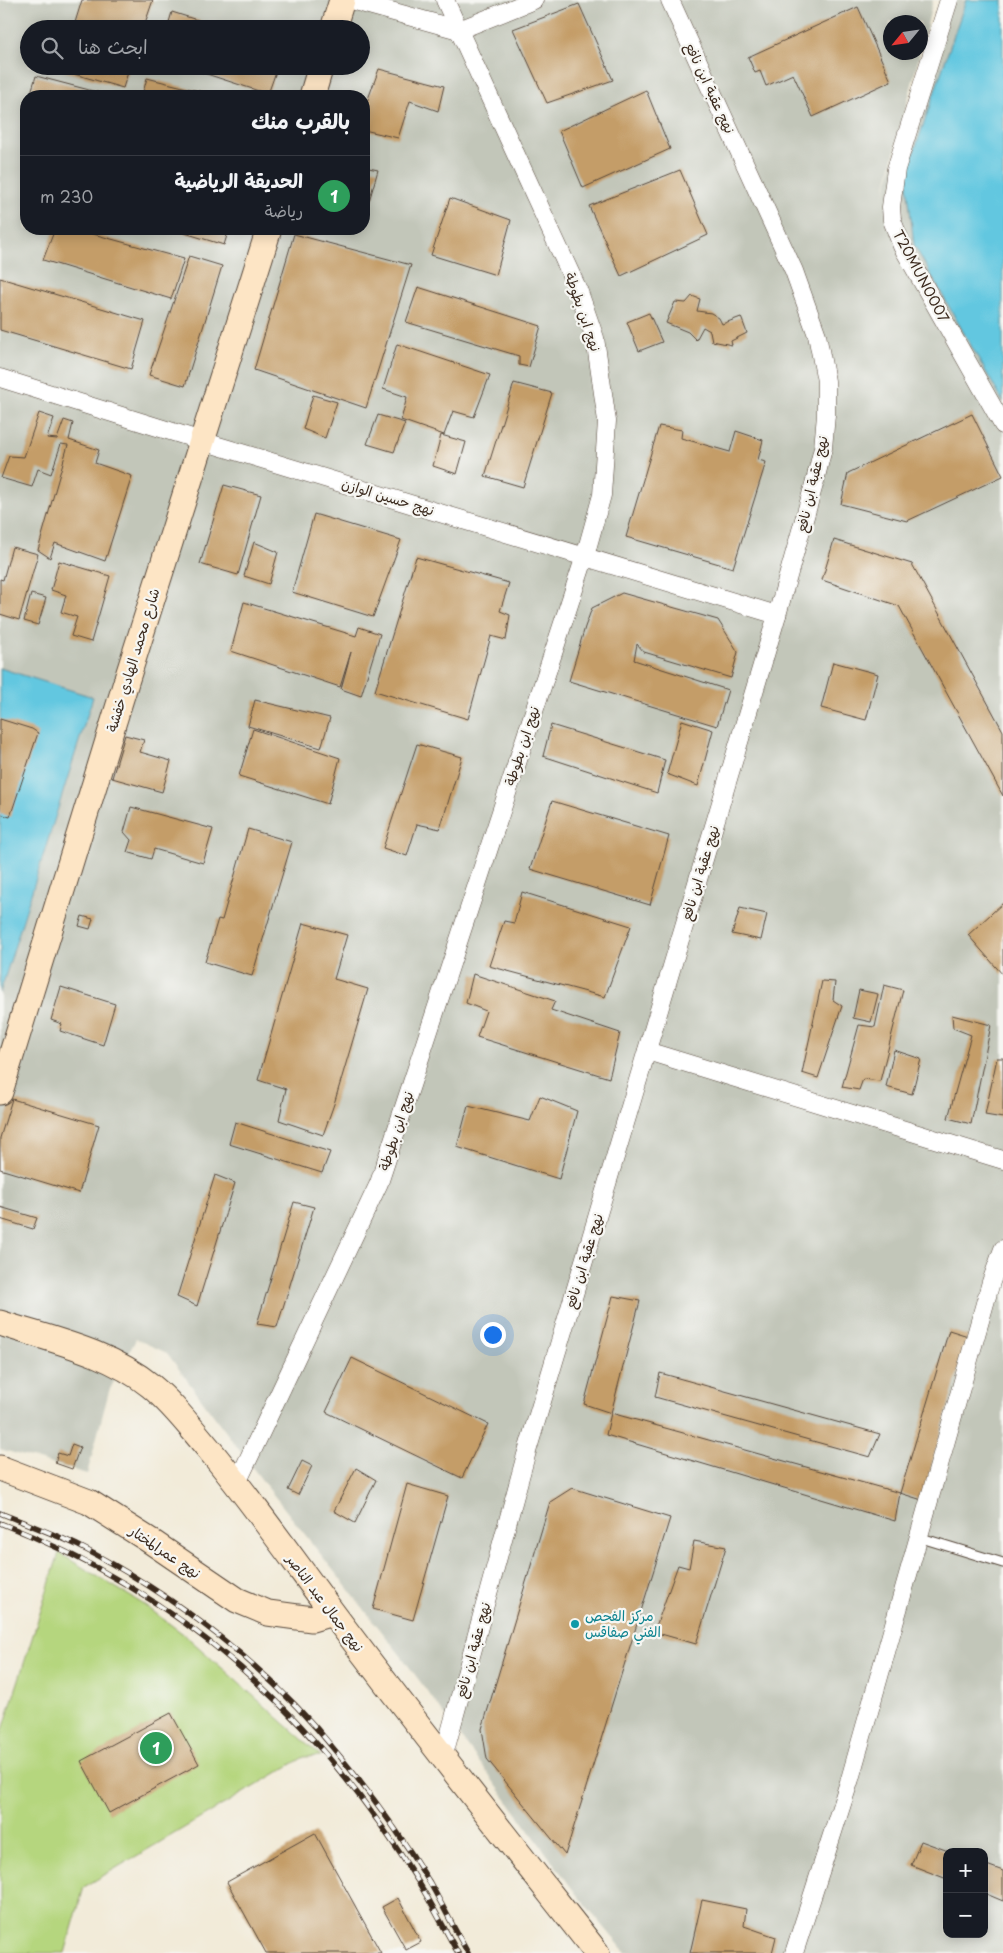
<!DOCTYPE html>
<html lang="ar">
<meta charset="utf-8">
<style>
:root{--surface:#171b24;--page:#20242c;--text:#f1f3f6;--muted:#9ea1a6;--line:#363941;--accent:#db2777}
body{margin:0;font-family:"Playpen Sans","Playpen Sans Arabic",sans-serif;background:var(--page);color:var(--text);direction:rtl}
.controls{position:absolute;right:15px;bottom:15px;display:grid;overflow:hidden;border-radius:10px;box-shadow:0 2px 12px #0003}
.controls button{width:45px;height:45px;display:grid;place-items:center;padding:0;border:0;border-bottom:1px solid var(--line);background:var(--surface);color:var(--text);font:25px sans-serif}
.compass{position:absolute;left:883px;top:15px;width:45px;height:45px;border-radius:50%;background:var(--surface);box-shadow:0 2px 12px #0003;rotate:241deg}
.you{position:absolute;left:492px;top:1334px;width:18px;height:18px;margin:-12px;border:4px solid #fff;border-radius:50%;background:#1a73e8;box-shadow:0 0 0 8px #1a73e833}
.badge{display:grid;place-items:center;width:32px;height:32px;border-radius:50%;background:var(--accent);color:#fff;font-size:16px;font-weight:700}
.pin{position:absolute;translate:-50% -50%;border:2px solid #fff;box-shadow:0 1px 5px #0006}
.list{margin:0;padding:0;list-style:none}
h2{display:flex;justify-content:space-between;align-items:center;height:65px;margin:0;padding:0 20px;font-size:21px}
h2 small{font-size:16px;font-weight:400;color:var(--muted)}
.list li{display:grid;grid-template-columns:32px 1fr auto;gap:15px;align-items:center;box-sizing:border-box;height:80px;padding:0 20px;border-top:1px solid var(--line)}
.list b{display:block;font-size:19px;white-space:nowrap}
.list p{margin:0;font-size:16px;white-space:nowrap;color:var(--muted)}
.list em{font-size:16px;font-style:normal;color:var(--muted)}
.icon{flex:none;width:28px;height:28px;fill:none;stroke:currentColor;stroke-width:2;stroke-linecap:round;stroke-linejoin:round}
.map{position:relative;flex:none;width:1003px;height:1953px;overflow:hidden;direction:ltr}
.search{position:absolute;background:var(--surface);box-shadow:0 2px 12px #0003;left:20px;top:20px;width:350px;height:55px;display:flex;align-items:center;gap:12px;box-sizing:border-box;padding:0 18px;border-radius:28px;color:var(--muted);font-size:19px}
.panel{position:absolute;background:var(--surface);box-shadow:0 2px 12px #0003;left:20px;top:90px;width:350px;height:145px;border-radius:20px;direction:rtl}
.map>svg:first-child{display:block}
.industrial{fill:#c2c6b9;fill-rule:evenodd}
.green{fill:#b5d67e;stroke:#78804e}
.water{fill:#62c7e0;stroke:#4e787f}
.building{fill:#c49d67}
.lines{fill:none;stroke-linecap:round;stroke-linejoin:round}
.lane-casing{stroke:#56473a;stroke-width:11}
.street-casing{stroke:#56473a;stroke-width:19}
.secondary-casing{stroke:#56473a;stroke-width:27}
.lane{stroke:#fff;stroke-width:9}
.street{stroke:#fff;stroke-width:18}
.secondary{stroke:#fde5c5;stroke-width:25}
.rail-casing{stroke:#3b2a1e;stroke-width:5.5}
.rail{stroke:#f6f6f2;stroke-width:4;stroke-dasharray:11;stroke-linecap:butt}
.culture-dot{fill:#0f9aa8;stroke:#f6f6f2;stroke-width:2}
.labels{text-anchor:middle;stroke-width:4.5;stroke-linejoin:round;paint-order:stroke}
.street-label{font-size:14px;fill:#3b2a1e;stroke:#f6f6f2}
.culture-label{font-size:14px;fill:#0d838f;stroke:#f6f6f2;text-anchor:start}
</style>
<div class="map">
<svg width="1003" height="1953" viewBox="0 0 1003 1953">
<rect width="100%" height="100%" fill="#f6f6f2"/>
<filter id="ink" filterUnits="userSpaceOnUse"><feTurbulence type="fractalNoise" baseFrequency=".02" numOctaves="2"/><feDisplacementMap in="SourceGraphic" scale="10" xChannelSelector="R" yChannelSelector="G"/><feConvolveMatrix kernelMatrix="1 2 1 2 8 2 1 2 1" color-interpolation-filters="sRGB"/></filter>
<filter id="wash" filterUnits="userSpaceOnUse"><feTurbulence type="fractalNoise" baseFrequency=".0096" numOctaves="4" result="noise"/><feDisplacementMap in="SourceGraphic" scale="20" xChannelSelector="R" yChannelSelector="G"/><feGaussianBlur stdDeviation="1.12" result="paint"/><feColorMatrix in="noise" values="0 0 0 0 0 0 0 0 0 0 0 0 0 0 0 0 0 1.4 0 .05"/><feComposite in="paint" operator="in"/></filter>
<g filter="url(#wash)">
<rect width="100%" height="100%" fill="#f2ebd9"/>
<!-- industrial -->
<path class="industrial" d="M0,0h933l-12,50 -1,-28h-30v30l30,1 -38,148 59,-201h62v1953h-377l-49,-58 -175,-238 -141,-178 -94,-126 -31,-14 -27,52 -22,83 -87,-25v-456l93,-296 -93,-29zM29,29h332v37h-332zM26,96h338v133h-338zM947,1852h37v82h-37z"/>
<!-- green -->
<polygon class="green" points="59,1553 143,1604 186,1636 321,1756 304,1757 84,1887 65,1953 0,1953 0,1739"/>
<!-- water -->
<g class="water">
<polygon points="966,0 1003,0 1003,402 914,245 906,175"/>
<polygon points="0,668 93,697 0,993"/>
</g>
<g id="blocks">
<!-- building -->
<g class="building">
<polygon points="82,0 153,0 143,29 73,29"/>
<polygon points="579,4 613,80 547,103 513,29"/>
<polygon points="858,7 891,81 813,117 793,74 766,86 760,71 755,73 748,57"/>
<polygon points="172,12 222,28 221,29 167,29"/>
<polygon points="61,66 130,66 123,88 60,70"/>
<polygon points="182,66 278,66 268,94"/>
<polygon points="379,69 444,86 438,111 410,101 398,138 364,130 364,110"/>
<polygon points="36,76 112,96 30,96"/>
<polygon points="147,78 207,93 206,96 142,96"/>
<polygon points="646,90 670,149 583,188 559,131"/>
<polygon points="364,167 378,170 364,219"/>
<polygon points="680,170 708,235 621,276 589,206"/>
<polygon points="450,198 511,220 496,275 431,255"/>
<polygon points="55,229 75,229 184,259 171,299 43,260"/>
<polygon points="179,229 229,229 224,245 178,231"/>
<polygon points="294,234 411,265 366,408 254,370"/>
<polygon points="189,256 222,266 185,386 149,375"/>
<polygon points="0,278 145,321 131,369 0,330"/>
<polygon points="418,287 541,326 529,367 519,365 519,356 406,322"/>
<polygon points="692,296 700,299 697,311 711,313 719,318 722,324 741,317 747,333 731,341 732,345 712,341 710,331 703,327 696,340 688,332 666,323 675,302 686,303"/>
<polygon points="649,313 662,342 639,351 627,322"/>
<polygon points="397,344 490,375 474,417 453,411 444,435 401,420 407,397 383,389"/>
<polygon points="514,383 552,393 523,487 485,476"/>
<polygon points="313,395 337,402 325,438 303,429"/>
<polygon points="39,413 54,418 47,438 57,439 64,420 73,423 69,440 99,450 95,463 132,476 105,561 55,543 50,558 38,550 68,445 61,444 51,474 38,469 32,487 1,478 9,456 24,457"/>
<polygon points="972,414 1003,476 907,521 841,504 848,473"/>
<polygon points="378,415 405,423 394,452 367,444"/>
<polygon points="659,426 682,430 681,438 730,452 736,431 763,440 758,460 766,462 733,568 626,537"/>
<polygon points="441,435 466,442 457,474 433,466"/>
<polygon points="224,485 261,495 238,575 200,564"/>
<polygon points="314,514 401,540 373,617 292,592"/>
<polygon points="834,540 912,564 1003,731 1003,796 899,606 822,580"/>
<polygon points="254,542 278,552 269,584 244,576"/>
<polygon points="12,547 38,554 19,620 0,614 0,579 3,580"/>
<polygon points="416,557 509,583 500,611 510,615 506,640 491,636 468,719 375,691"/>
<polygon points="59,561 110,576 91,642 71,636 77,617 61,612 66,595 51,590"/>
<polygon points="622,593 718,620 738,652 731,678 644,652 637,644 634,660 728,690 717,726 569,681 585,627 592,608"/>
<polygon points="31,594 46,598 38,625 24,621"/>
<polygon points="244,602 356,636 359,627 380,634 361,696 341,689 351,652 340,687 231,651"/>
<polygon points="833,662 878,674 866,720 821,708"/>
<polygon points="255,700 330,718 321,748 248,726"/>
<polygon points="0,719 32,729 38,733 10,817 0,814"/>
<polygon points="682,720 713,730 698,786 667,774"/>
<polygon points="551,725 665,760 657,793 543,756"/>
<polygon points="253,729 340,758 328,804 239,776"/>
<polygon points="125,735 144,740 140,752 171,761 162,792 112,778"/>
<polygon points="417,744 462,757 440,829 417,824 407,856 383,848"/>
<polygon points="552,801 669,836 650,905 530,869"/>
<polygon points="131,807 213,829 203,863 154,849 151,859 127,852 131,840 124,832"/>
<polygon points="248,829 292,842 252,976 205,962 218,919 222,920"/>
<polygon points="522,892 631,926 605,997 489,966 504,921 514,923"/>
<polygon points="1003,903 1003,975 968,935"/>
<polygon points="740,908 767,914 761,940 732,934"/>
<polygon points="82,916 93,919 90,929 79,926"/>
<polygon points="303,923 347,935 334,979 368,989 334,1104 323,1135 279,1120 286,1089 258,1080"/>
<polygon points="473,974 555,1001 551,1010 620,1033 609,1078 477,1037 486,1011 466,1003"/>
<polygon points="822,981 835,982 833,1000 842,1006 818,1078 802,1073"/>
<polygon points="884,985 903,990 880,1081 863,1079 859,1090 842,1087 859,1025 875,1027"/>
<polygon points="61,987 115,1004 103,1045 60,1031 62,1024 51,1020"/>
<polygon points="859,990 878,994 871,1022 853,1018"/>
<polygon points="952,1015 991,1025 971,1124 948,1118 971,1035 953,1028"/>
<polygon points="894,1050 921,1059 912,1094 886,1087"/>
<polygon points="997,1058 1003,1058 1003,1118 985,1115"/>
<polygon points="540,1096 577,1111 559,1179 457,1147 468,1106 530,1121"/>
<polygon points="12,1099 99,1125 79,1193 0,1169 0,1138"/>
<polygon points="235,1122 330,1152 322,1173 229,1144"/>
<polygon points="215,1175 235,1183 197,1306 177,1297"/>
<polygon points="294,1202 314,1207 277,1327 257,1324"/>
<polygon points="0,1207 37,1218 33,1229 0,1219"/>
<polygon points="613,1296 640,1301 611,1413 900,1493 895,1521 606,1435 611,1413 584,1404"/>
<polygon points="949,1330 968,1336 922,1500 900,1493"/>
<polygon points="352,1358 488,1424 462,1478 326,1412"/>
<polygon points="660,1373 880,1434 870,1457 655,1397"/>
<polygon points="72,1444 80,1447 72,1469 55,1463 58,1453 68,1456"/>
<polygon points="302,1461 312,1466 298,1495 288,1490"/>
<polygon points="356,1468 376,1480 355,1523 334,1511"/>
<polygon points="407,1484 448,1496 413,1620 373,1609"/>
<polygon points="572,1488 670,1518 565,1855 487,1759 482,1729 550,1502"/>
<polygon points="694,1541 726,1547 696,1644 654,1632 678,1565 689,1568"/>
<polygon points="171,1713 199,1764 109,1813 81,1761"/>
<polygon points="315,1833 381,1953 266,1953 227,1882"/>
<polygon points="921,1841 951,1852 947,1852 947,1879 911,1865"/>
<polygon points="984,1864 1003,1871 1003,1901 984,1893"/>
<polygon points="398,1898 421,1942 406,1950 382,1907"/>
<polygon points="702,1900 746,1909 744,1926 776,1937 772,1953 690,1953"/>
</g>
</g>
</g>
<g filter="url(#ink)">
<use href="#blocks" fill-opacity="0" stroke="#56473a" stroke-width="1"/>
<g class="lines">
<defs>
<polyline id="lane" points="918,1537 1003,1563"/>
<g id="street">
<polyline points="351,0 459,30 534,0"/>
<polyline points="949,0 896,169 891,207 892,220 902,246 1003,425"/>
<polyline points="0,378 202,441 777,615"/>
<polyline points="647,1051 1003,1160"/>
<polyline points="237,1483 379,1183 585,556 602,495 607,421 595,338 579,292 445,0"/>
<polyline points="443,1758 526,1455 777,615 815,481 823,448 826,415 826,381 817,335 794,271 670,0"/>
<polyline points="794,1953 850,1779 991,1282 1003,1249"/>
</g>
<g id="secondary">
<polyline points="333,29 342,0"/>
<polyline points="312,96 321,66"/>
<polyline points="0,1092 126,682 269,229"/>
<path d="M0,1323c51,17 108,28 151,63 22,18 39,41 57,62 44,53 83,109 124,164 86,115 176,228 265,341"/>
<polyline points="0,1468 89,1502 149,1540 237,1600 268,1613 312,1619 332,1613"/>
</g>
</defs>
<!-- lane casing -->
<use href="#lane" class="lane-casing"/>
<!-- street casing -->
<use href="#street" class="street-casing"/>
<!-- secondary casing -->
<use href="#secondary" class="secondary-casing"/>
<!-- lane -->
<use href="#lane" class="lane"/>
<!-- street -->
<use href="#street" class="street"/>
<!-- secondary -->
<use href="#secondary" class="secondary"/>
<defs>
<g id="rail">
<path d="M0,1513c25,10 52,20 77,32 97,49 193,123 261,209 33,40 65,84 92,129 13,23 25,47 38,70"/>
<path d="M0,1523c185,72 316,193 419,360 14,23 26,47 39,70"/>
</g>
</defs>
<!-- rail casing -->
<use href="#rail" class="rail-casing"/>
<!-- rail -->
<use href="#rail" class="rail"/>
</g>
</g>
<!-- markers -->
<circle class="culture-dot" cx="575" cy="1624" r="5"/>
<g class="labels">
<!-- street labels -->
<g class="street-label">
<text transform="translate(710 88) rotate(65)" y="5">نهج عقبة ابن نافع</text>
<text transform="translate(921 276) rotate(62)" y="5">T20MUN0007</text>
<text transform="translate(583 312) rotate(71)" y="5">نهج ابن بطوطة</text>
<text transform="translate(812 484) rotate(-77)" y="5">نهج عقبة ابن نافع</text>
<text transform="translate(388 497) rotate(17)" y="5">نهج حسين الوازن</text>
<text transform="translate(133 660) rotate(-73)" y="5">شارع محمد الهادي خفشة</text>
<text transform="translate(522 746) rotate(-72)" y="5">نهج ابن بطوطة</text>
<text transform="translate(700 873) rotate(-73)" y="5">نهج عقبة ابن نافع</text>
<text transform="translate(396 1131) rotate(-72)" y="5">نهج ابن بطوطة</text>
<text transform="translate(584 1261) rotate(-73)" y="5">نهج عقبة ابن نافع</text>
<text transform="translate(165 1552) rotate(34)" y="5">نهج عمرالمختار</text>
<text transform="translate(325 1603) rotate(53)" y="5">نهج جمال عبد الناصر</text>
<text transform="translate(473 1650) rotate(-75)" y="5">نهج عقبة ابن نافع</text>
</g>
<!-- culture labels -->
<g class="culture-label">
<text x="585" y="1621">مركز الفحص<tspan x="585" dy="16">الفني صفاقس</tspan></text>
</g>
</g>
</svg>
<div class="controls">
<button>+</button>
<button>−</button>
</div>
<svg class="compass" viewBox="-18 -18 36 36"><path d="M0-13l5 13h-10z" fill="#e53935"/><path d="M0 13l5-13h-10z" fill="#9ea1a6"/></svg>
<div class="you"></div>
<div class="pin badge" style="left:156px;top:1748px;background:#2e9e5b">1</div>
<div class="search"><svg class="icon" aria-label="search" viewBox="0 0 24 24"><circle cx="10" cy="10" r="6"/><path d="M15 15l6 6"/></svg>ابحث هنا</div>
<section class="panel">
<h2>بالقرب منك<small></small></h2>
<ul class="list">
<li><span class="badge" style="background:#2e9e5b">1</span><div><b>الحديقة الرياضية</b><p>رياضة</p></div><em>230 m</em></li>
</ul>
</section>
</div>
